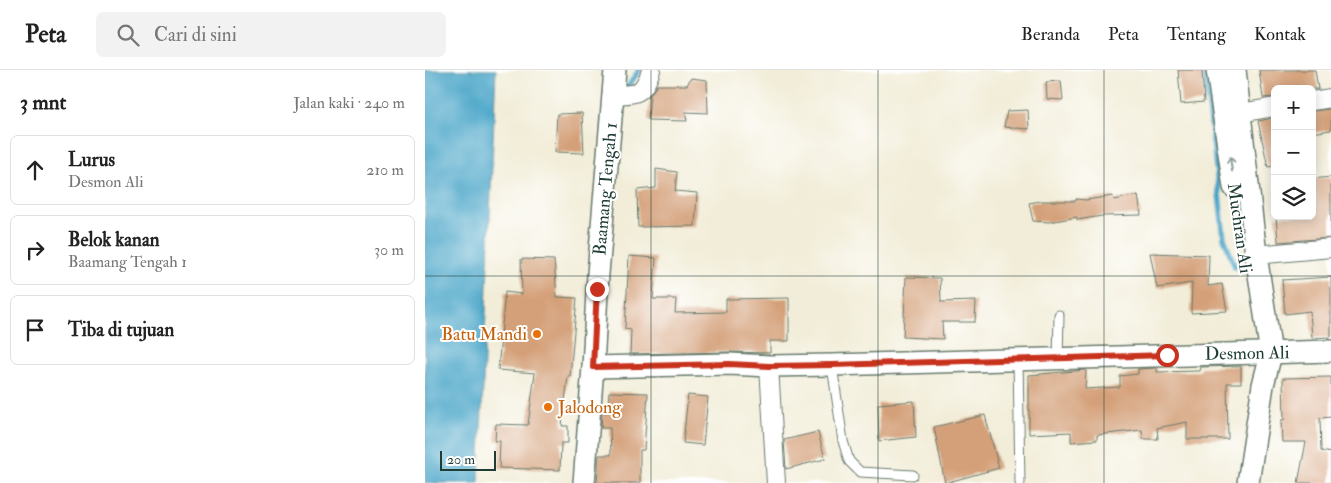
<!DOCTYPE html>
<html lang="id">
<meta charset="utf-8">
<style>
:root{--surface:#fff;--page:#f2f2f2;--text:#222;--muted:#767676;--line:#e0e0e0}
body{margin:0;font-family:"IM FELL Double Pica",serif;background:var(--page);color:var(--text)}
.controls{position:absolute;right:15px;top:15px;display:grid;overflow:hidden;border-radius:8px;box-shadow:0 2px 12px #0003}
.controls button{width:45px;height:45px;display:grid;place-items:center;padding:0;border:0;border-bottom:1px solid var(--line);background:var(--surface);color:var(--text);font:25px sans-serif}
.scale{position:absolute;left:15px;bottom:12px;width:56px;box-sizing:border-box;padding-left:5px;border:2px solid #1f3d34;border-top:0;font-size:14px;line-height:18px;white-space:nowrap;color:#1f3d34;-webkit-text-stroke:4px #fff;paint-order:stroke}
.stop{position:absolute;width:15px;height:15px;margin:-11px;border:4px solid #c8321e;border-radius:50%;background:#fff}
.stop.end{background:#c8321e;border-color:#fff;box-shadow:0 1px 5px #0008}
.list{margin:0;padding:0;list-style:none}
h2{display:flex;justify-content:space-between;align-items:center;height:65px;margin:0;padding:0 20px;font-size:21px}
h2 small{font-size:16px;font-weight:400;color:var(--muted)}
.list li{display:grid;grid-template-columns:32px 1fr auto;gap:15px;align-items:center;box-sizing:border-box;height:70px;margin:0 10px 10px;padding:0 10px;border:1px solid var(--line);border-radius:8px}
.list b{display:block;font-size:19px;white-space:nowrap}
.list p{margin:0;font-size:16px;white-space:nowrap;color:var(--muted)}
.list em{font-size:16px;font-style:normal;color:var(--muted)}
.icon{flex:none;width:28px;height:28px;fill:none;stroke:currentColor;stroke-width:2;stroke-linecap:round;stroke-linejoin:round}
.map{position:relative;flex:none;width:906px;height:413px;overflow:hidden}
header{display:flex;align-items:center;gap:30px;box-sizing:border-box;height:70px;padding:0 25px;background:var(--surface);border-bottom:1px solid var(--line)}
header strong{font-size:24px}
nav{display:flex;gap:28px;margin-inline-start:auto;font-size:18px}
.search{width:350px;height:45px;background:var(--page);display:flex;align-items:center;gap:12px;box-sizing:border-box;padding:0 18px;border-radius:8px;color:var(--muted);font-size:19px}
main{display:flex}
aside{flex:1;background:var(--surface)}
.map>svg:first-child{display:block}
.water{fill:#4aa5c8;stroke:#34717e}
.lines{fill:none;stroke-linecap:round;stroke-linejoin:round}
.stream{stroke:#4aa5c8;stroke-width:5.5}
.building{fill:#d4a079}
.service-casing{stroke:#697b6d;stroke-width:11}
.minor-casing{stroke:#697b6d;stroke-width:20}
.tertiary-casing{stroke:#697b6d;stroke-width:24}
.service{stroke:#fff;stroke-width:9}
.minor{stroke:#fff;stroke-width:18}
.tertiary{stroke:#fff;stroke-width:21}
.oneway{stroke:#8f9e9a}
.route{stroke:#c8321e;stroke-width:6}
.grid{fill:none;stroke:#1f3d34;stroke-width:1;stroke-opacity:0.55}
.food-dot{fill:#e8710a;stroke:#fff;stroke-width:2}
.labels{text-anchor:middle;stroke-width:4;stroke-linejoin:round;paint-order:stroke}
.street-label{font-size:18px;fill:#1f3d34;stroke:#fff}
.food-label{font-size:18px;fill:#c56008;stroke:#fff;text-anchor:end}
</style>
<header>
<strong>Peta</strong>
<div class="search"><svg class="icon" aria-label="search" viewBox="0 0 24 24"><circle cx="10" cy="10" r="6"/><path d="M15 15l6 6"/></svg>Cari di sini</div>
<nav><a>Beranda</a><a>Peta</a><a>Tentang</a><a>Kontak</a></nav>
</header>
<main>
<aside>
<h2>3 mnt<small>Jalan kaki · 240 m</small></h2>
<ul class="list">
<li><svg class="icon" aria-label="ahead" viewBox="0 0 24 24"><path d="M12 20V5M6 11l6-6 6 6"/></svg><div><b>Lurus</b><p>Desmon Ali</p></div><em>210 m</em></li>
<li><svg class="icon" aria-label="right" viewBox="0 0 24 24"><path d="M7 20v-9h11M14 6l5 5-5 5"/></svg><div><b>Belok kanan</b><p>Baamang Tengah 1</p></div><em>30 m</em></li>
<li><svg class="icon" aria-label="arrive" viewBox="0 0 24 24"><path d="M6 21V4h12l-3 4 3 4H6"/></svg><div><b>Tiba di tujuan</b></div></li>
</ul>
</aside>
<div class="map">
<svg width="906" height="413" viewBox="0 0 906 413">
<rect width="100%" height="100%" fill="#fff"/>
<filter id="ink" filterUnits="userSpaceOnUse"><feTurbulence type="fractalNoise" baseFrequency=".02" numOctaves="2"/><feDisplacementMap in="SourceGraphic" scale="10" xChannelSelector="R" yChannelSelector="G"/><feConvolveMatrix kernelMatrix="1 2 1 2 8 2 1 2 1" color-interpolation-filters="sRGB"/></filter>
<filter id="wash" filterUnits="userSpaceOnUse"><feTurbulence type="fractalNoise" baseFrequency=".0096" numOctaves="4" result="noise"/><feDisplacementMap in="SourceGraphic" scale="20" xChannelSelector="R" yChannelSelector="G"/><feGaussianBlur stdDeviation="1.12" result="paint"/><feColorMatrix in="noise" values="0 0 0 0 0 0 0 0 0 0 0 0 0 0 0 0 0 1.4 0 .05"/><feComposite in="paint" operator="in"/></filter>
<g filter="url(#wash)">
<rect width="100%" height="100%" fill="#f2edd8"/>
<!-- water -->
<polygon class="water" points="0,0 71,0 54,413 0,413"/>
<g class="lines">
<!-- stream -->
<g class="stream">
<polyline points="780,0 799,168 810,197"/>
<polyline points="199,19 203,17 214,0"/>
</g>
</g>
<g id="blocks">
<!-- building -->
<g class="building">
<polygon points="753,0 777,0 779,32 756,34"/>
<polygon points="834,0 890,0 893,19 850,19 850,27 838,28"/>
<polygon points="266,8 282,10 283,43 260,42 262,51 223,50 225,25 232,15 262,15"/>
<polygon points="636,11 638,30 622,29 621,12"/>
<polygon points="906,39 906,60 887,63 887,41"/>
<polygon points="603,40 604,59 579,57 582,41"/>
<polygon points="157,43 159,83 130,82 132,44"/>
<polygon points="850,48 850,96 843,97 833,51"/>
<polygon points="231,99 252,102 250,121 272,123 270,156 213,157 212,120 231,118"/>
<polygon points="906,107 906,168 853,172 851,146 887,146 887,109"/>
<polygon points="713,125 716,145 677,146 652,150 652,147 624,152 608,151 604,133 615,131 651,131 651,129 661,130 688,126 689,130"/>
<polygon points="725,183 784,185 783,216 797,214 802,241 766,243 767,213 732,218"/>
<polygon points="204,186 231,188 228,229 251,229 250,243 301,242 301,229 364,228 364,271 345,271 345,283 304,282 205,284 206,260 200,259"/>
<polygon points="96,189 129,190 132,227 152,228 145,306 143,306 137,356 143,356 143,373 136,373 135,400 74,398 75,371 70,371 71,354 103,355 110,303 73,300 80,222 97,224"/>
<polygon points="481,207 515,208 516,232 551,231 550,252 517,252 518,269 478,267"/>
<polygon points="906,207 906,267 887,268 885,241 860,244 857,210"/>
<polygon points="816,296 816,313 802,313 803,369 762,369 762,352 732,358 733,369 718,369 717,360 672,365 672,370 646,372 646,362 604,364 604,305 661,300 660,319 695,317 695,306 713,304 713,299 732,298 732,302 775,301 776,297"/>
<polygon points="906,307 906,347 895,348 896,381 906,383 906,413 873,413 881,372 857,372 856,350 859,350 858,308"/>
<polygon points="184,322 223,323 219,380 215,380 215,413 172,413 174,385 186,385 185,358 176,358 177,342 183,342"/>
<polygon points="263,325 283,327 278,375 258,373"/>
<polygon points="489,331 491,367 454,371 453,334"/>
<polygon points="560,345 574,398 520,413 509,357"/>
<polygon points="393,362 400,389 361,399 359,370"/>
</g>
</g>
</g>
<g filter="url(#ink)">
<use href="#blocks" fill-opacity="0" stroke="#697b6d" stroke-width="1"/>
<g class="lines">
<defs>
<g id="service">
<polyline points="593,289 595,413"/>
<polyline points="633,290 634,245"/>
<polyline points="407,296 418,371 424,391 435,402 488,405"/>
</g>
<g id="minor">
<path d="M188,24c24,2 31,-1 38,-24"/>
<polyline points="887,31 906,28"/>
<polyline points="815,43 850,37"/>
<polyline points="831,185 906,178"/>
<polyline points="344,296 351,413"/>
</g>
<g id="tertiary">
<polyline points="792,0 809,117"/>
<polyline points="810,0 831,185 846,284 838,315 823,413"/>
<polyline points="168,297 304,294 344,296 407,295 906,281"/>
<polyline points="159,413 168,297 173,204 190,0"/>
</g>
</defs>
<!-- service casing -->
<use href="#service" class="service-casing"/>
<!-- minor casing -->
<use href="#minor" class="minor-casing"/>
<!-- tertiary casing -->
<use href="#tertiary" class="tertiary-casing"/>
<!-- service -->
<use href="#service" class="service"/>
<!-- minor -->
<use href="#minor" class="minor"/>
<!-- tertiary -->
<use href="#tertiary" class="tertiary"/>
</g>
<!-- one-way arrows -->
<defs><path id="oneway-shaft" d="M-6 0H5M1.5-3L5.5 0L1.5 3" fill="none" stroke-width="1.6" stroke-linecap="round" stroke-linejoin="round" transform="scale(1.25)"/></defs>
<use class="oneway" href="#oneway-shaft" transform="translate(806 94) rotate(-98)"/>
</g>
<g class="lines" filter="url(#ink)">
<!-- route -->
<polyline class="route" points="172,219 168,297 304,294 344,296 407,295 742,285"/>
</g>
<!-- grid -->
<path class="grid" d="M226,0v413M453,0v413M679,0v413M0,206h906"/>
<!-- markers -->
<g class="food-dot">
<circle cx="112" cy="264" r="5"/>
<circle cx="123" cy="337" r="5"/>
</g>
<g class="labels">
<!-- street labels -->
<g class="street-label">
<text transform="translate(180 119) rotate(-85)" y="6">Baamang Tengah 1</text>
<text transform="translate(815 158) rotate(82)" y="6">Muchran Ali</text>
<text transform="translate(822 283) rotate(-1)" y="6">Desmon Ali</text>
</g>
<!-- food labels -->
<g class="food-label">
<text x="102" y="270">Batu Mandi</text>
<text x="133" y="343" text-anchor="start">Jalodong</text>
</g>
</g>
</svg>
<div class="controls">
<button>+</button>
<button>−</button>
<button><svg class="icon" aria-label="layers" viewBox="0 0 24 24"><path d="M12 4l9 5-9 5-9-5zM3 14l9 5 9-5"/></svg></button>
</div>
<div class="scale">20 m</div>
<div class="stop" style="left:742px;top:285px"></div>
<div class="stop end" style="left:172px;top:219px"></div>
</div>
</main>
